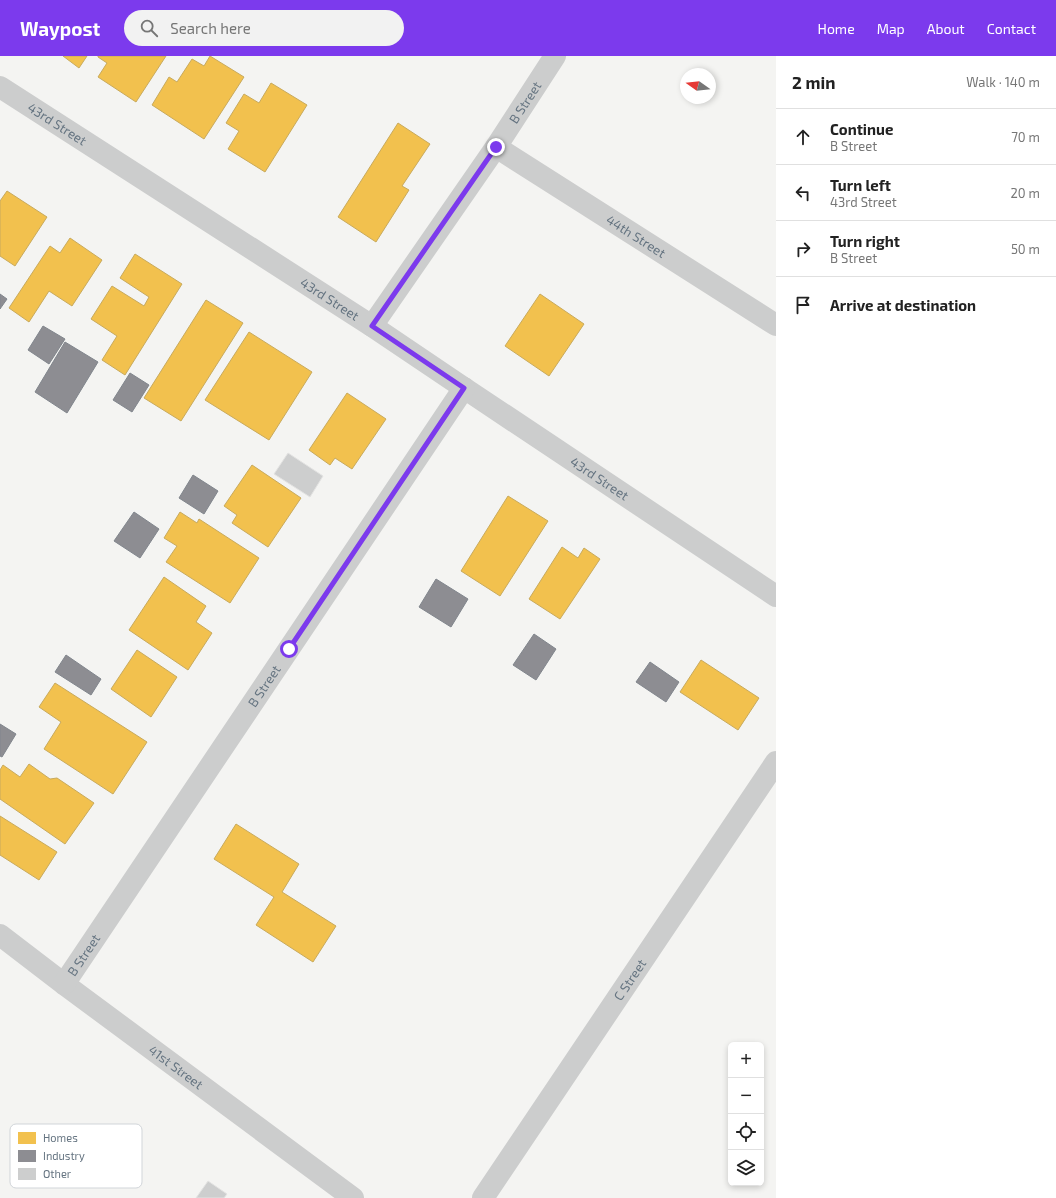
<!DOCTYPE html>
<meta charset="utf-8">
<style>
:root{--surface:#fff;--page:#f2f2f2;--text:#222;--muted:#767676;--line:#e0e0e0;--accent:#7c3aed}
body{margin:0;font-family:"Exo 2",sans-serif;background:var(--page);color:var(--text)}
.controls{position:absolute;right:12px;bottom:12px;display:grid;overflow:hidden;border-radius:6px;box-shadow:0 2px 6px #0003}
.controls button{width:36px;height:36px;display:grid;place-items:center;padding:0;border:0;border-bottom:1px solid var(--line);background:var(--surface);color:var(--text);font:20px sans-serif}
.compass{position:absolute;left:680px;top:12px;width:36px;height:36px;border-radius:50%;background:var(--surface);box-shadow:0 2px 6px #0003;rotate:285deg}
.stop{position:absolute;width:12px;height:12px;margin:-9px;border:3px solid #7c3aed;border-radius:50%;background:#fff}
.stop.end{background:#7c3aed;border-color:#fff;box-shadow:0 1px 4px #0008}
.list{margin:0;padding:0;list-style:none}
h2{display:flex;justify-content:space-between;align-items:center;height:52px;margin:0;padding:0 16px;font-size:17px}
h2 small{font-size:13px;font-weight:400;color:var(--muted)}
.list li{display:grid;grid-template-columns:26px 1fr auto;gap:12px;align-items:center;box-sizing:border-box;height:56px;padding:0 16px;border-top:1px solid var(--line)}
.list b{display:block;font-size:15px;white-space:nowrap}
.list p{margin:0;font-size:13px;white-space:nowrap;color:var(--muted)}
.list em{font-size:13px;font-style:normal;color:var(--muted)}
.icon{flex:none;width:22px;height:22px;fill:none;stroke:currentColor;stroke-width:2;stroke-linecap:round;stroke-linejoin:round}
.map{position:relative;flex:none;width:776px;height:1142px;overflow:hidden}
header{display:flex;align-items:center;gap:24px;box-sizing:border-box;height:56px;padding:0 20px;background:var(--accent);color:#fff}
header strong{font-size:19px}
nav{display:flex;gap:22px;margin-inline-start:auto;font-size:14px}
.search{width:280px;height:36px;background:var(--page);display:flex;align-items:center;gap:10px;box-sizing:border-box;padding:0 14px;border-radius:22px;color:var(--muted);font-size:15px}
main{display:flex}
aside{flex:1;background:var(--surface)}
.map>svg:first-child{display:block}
.homes{fill:#f2c14e;stroke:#c8aa5d}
.industry{fill:#8d8d92;stroke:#81868d}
.building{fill:#cdcece;stroke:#e3e3e2}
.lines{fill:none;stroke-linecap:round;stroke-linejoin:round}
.minor{stroke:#cccdcd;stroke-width:22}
.route{stroke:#7c3aed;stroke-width:5}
.labels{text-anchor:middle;stroke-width:4;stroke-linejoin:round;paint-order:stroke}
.street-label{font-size:13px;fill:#657481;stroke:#fff}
.key{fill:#fff;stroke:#d1d5d9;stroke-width:1}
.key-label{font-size:11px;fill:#657481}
</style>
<header>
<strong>Waypost</strong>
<div class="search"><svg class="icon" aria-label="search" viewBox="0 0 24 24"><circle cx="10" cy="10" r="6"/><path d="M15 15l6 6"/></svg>Search here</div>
<nav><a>Home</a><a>Map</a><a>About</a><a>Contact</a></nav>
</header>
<main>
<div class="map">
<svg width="776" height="1142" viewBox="0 0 776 1142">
<rect width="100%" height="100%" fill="#f4f4f2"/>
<!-- homes -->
<g class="homes">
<polygon points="63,0 87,0 79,12"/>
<polygon points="98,0 166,0 136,46 98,21 107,7 98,1"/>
<polygon points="210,0 244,21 204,83 152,49 169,21 177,26 192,3 204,10"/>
<polygon points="271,27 307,49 265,116 228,93 239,75 226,67 244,38 259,47"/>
<polygon points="398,67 430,88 402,130 409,134 376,186 338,161"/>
<polygon points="7,135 47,161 15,210 0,200 0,145"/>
<polygon points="70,182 102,204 72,250 49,235 29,266 9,252 50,190 60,197"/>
<polygon points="135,198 182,228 125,319 102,304 117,280 91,263 112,230 144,250 149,241 120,222"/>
<polygon points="540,238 584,268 549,320 505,290"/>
<polygon points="206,244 243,267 181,365 144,342"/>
<polygon points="249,276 312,316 269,384 205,344"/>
<polygon points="347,337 386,363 352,413 335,402 330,409 309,394"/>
<polygon points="252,409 301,442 268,491 232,467 237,459 224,450"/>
<polygon points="508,440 548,465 500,540 461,515"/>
<polygon points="180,456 197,467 199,463 259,502 230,547 166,506 177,490 164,482"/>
<polygon points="562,491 578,502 584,492 600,503 560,563 529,543"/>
<polygon points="164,521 206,550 196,566 212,577 188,614 129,574"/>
<polygon points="137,594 177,621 151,661 111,633"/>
<polygon points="701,604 759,642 738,674 680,636"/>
<polygon points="55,627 147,686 113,738 44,693 61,666 39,651"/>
<polygon points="29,708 50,723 57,722 94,747 65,788 0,743 0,714 3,709 20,721"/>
<polygon points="0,760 57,796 39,824 0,799"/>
<polygon points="236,768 299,808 282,836 336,870 313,906 256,869 274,841 214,803"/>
</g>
<!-- industry -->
<g class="industry">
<polygon points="0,238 7,243 0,253"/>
<polygon points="43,270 65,283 49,308 28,294"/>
<polygon points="65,286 98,306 67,357 35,336"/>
<polygon points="130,317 149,329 132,356 113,344"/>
<polygon points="193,419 218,435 204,458 179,442"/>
<polygon points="134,456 159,473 140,502 114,485"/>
<polygon points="436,523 468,543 451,571 419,551"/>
<polygon points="534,578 556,593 536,624 513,609"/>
<polygon points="66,599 101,623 91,639 55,616"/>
<polygon points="650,606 679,626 666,646 636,626"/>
<polygon points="0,668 16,678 2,701 0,700"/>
</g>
<!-- building -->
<g class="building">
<polygon points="288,397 323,420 310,441 274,418"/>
<polygon points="208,1125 227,1138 224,1142 196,1142"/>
</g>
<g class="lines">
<!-- minor -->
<g class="minor">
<path id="s1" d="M0,31l372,239 92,62 312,208"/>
<path id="s2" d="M496,91l280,178"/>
<path id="s3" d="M372,270l124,-179 59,-91"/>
<path id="s4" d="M0,879l64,49 289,214"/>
<path id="s5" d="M64,928l400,-596"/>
<path id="s6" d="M483,1142l293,-436"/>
</g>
</g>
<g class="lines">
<!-- route -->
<polyline class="route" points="289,593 464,332 372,270 496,91"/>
</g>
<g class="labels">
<!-- street labels -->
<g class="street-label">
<text dy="5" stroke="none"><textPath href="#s3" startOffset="271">B Street</textPath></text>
<text dy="5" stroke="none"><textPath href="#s1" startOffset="68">43rd Street</textPath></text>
<text dy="5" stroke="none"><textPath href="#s2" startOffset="166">44th Street</textPath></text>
<text dy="5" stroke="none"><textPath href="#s1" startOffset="392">43rd Street</textPath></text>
<text dy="5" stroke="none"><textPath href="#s1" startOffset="716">43rd Street</textPath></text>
<text dy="5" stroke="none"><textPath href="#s5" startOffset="359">B Street</textPath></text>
<text dy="5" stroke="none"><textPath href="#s5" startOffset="35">B Street</textPath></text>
<text dy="5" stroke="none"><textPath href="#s6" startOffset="263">C Street</textPath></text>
<text dy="5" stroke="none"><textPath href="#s4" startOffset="220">41st Street</textPath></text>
</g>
</g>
<!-- legend -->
<rect x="10" y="1068" width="132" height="64" rx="6" class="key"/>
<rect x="18" y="1076" width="18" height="12" fill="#f2c14e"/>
<rect x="18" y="1094" width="18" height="12" fill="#8d8d92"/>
<rect x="18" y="1112" width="18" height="12" fill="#cdcece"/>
<g class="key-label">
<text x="43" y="1086">Homes</text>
<text x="43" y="1104">Industry</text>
<text x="43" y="1122">Other</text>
</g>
</svg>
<div class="controls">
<button>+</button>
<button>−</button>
<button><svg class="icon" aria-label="locate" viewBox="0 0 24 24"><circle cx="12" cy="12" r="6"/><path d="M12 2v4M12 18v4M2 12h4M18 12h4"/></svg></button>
<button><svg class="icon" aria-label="layers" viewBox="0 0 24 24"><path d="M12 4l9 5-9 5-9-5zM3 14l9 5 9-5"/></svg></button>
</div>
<svg class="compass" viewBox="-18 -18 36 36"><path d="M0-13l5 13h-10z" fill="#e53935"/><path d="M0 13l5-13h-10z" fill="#767676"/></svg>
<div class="stop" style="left:289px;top:593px"></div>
<div class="stop end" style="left:496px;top:91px"></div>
</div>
<aside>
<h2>2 min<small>Walk · 140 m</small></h2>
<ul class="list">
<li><svg class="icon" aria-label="ahead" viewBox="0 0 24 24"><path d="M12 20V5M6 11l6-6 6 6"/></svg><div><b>Continue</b><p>B Street</p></div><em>70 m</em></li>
<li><svg class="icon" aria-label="left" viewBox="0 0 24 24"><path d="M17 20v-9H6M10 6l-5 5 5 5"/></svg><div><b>Turn left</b><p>43rd Street</p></div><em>20 m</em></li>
<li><svg class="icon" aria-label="right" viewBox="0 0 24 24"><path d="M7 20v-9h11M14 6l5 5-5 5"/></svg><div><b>Turn right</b><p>B Street</p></div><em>50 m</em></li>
<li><svg class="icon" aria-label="arrive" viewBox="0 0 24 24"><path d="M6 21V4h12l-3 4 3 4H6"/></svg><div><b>Arrive at destination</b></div></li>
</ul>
</aside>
</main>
